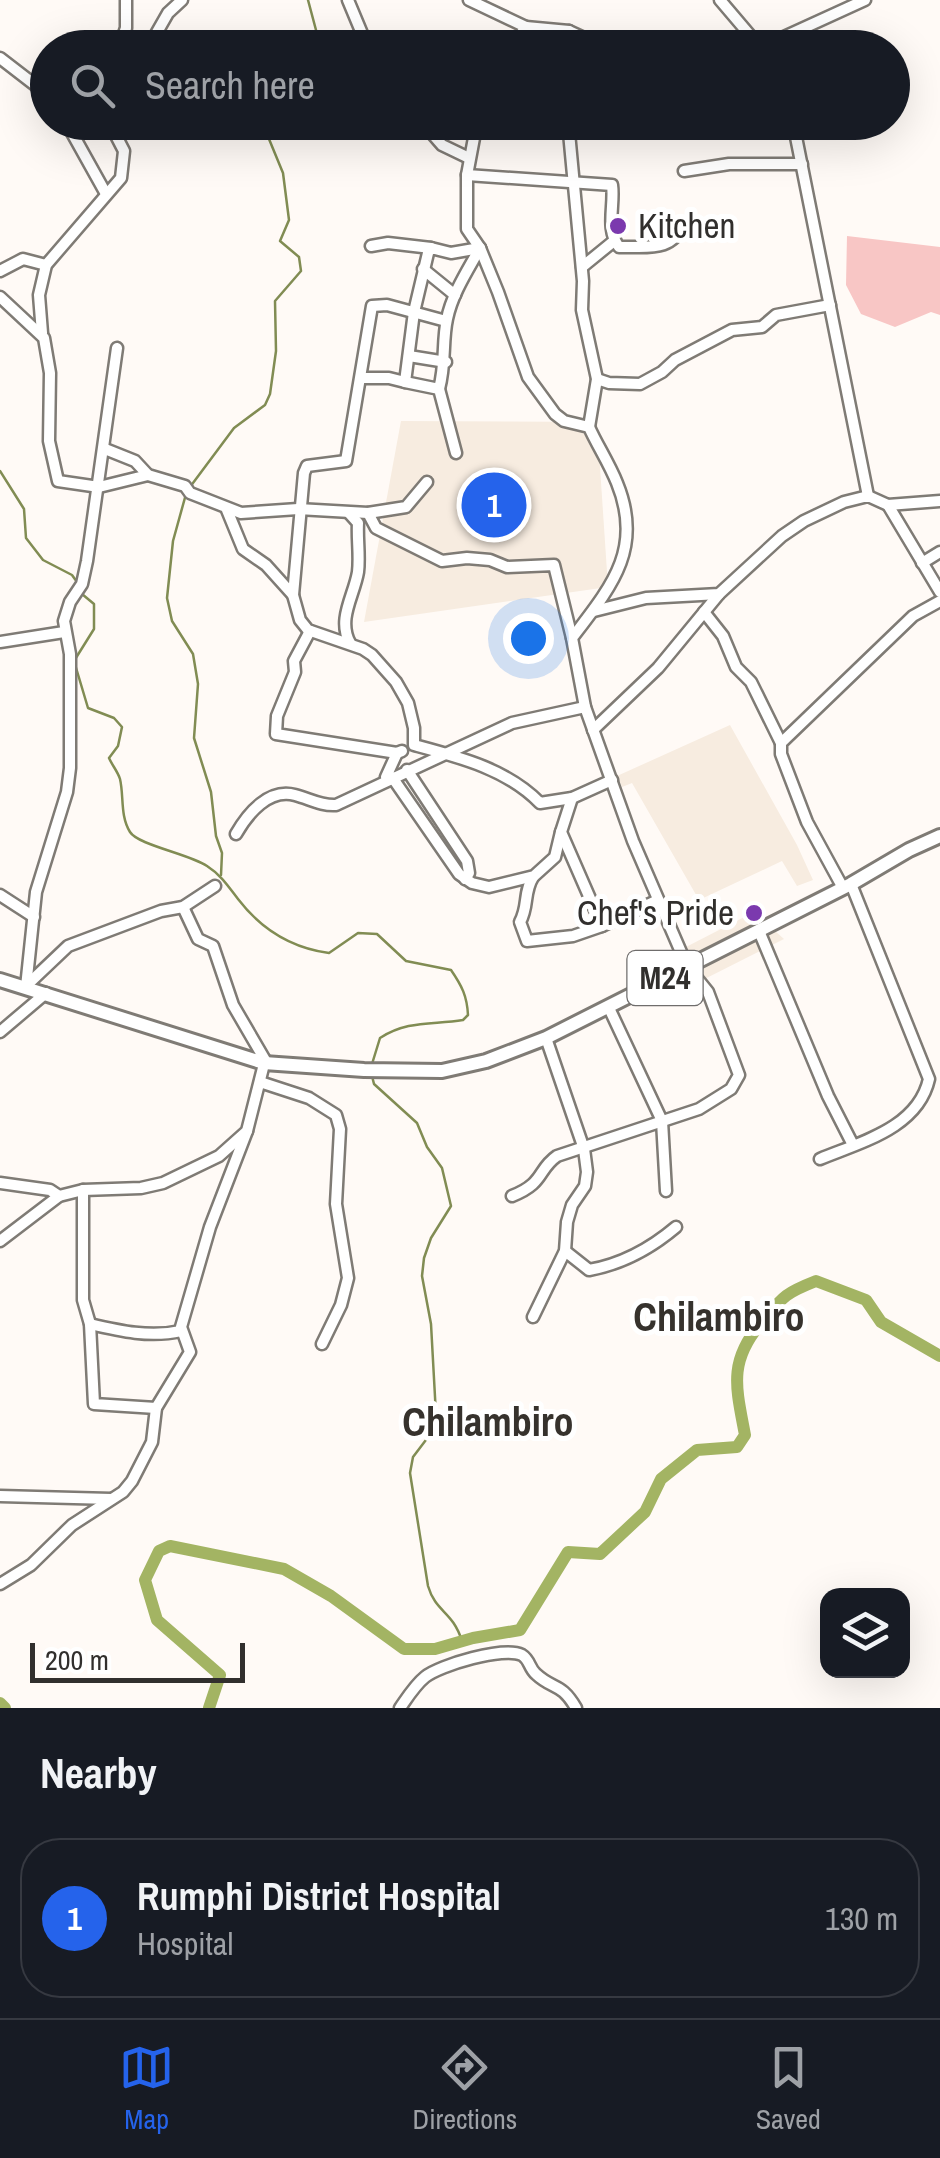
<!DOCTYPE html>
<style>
:root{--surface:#171b24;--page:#242831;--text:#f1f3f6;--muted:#9ea1a6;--line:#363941;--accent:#2563eb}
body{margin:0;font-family:"Archivo Narrow",sans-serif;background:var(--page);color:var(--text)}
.controls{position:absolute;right:30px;bottom:30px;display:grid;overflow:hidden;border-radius:20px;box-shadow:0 10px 40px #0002}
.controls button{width:90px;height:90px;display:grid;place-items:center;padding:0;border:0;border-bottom:2px solid var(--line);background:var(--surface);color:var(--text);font:50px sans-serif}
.scale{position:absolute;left:30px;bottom:25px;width:215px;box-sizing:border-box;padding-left:10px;border:5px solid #312f2d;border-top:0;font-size:28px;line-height:35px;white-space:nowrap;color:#312f2d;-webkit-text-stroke:8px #fff;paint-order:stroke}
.you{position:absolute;left:528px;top:638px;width:35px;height:35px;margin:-25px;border:8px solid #fff;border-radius:50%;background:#1a73e8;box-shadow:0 0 0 15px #1a73e833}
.badge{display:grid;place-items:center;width:65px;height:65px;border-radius:50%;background:var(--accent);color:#fff;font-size:32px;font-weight:700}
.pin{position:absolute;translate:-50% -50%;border:5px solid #fff;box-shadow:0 2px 10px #0006}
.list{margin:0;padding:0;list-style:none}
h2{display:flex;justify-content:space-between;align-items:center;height:130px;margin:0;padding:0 40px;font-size:42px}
h2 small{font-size:32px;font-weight:400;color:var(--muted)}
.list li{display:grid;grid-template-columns:65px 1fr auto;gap:30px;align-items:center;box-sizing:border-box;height:160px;margin:0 20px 20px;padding:0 20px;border:2px solid var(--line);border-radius:40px}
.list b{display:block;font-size:38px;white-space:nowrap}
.list p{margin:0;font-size:32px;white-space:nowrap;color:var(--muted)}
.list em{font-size:32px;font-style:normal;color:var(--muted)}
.icon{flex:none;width:55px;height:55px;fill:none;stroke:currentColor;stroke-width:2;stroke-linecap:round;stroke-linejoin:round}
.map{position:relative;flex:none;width:940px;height:1708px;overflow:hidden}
.search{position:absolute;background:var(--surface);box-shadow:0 10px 40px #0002;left:30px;right:30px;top:30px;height:110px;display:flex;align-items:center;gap:25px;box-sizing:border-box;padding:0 35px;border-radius:55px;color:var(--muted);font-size:38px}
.sheet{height:310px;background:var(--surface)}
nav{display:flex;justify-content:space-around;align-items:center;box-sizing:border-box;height:140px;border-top:2px solid var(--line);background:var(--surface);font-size:28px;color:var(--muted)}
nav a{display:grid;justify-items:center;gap:5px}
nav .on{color:var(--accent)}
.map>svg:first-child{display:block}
.built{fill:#f7ece0}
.green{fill:#f8c6c5}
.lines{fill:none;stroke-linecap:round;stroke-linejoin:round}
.stream{stroke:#818c53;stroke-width:2.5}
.river{stroke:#a3b463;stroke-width:12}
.minor-casing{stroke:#7f7b75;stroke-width:15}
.major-casing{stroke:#7f7b75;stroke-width:18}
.minor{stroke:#fff;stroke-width:10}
.major{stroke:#fff;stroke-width:12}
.poi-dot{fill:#7b39ae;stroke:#fff;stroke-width:4}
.labels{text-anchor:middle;stroke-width:10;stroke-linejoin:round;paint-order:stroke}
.shield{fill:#fff;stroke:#6f6d6c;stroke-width:2.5}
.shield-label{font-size:32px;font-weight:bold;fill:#312f2d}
.poi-label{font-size:35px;fill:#312f2d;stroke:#fff;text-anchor:start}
.quarter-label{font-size:40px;font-weight:bold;fill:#36322d;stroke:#fff}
</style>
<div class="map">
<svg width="940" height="1708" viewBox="0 0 940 1708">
<rect width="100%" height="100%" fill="#fffaf6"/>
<!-- built -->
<g class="built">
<polygon points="401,421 597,422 608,587 364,622"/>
<polygon points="730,725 797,845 813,880 797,886 782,861 699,900 632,783 622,787 617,776"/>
<polygon points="754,912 784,939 667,998 651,965"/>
</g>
<!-- green -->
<polygon class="green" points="847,236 940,247 940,315 931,312 895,327 861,314 846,285"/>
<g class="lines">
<!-- stream -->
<g class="stream">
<polyline points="283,48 309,44 316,30 308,0"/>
<polyline points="0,471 24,509 26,538 43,560 72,575 77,582"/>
<polyline points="190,487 234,428 265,405 270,394 276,351 275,301 301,271 299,257 280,241 289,220 283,173 262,122"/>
<polyline points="186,494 173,541 167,598 172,621 193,654 198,684 194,738 211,792 216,836 222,853 221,875"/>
<path d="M82,594l12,10v25l-20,32 14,47 26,10 8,9 -4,19 -9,12c3,7 9,14 11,21 4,17 0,37 10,53 8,13 59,22 77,34 14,9 21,20 31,33 23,30 54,49 91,54l29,-20 19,1 29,27 45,9c11,16 16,26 17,45l-5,5c-31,5 -55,0 -83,18l-8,26"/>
<path d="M372,1076l2,8 43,39 10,24 15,21 9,38 -20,32 -7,20 -2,18 9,48 5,91 -1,13 -22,29 -3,16 18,113c8,27 24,24 34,55"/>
</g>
<!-- river -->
<g class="river">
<polyline points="0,1703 5,1708"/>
<path d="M209,1708l11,-33 -63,-55 -12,-40 14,-29 11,-5 114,23 47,27 73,53h31l38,-11 47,-8 48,-78 32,2 45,-42 16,-33 36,-29 40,-3 8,-12c-9,-48 -17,-73 16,-112 22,-26 22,-29 55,-42l50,19 15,22 59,34"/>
</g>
<defs>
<g id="minor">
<polyline points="348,0 368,48"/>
<polyline points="469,0 526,27"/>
<polyline points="720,0 760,47"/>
<polyline points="119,48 126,28 126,0"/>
<polyline points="148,48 168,13 182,0"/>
<polyline points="511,48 526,27 569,31 606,48"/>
<polyline points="568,48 569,31"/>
<polyline points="760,48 865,0"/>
<polyline points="0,58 48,95"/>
<polyline points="66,122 105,192"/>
<polyline points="422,122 442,145 469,158"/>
<path d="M477,122l-10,53v54l13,19 18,44 30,85 27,37 9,7 25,6c8,18 20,36 28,56 27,66 -6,104 -45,155l13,69 48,134 54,125 21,26 31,83 -8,14 -32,20 -142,47c-20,14 -12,27 -45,40"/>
<polyline points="568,122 583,281 582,310 597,379 589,427"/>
<polyline points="793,122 868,496"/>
<polyline points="684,171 729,164 802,164"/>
<path d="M467,175l145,10c3,20 -7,44 7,62 31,-1 50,6 67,-24"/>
<polyline points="371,246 388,243 431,248"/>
<polyline points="582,267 614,241"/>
<polyline points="423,269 455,295"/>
<polyline points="0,271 23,259 46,265"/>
<polyline points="0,297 44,338 50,373 49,441 58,481 99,487 148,475"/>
<polyline points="42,333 39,295 46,265 121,178 124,151 109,122"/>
<polyline points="409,356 446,362"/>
<polyline points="362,378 389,378 405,382"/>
<polyline points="597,379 609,383 640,384 662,372 675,360 732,330 762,327 776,315 830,305"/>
<path d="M439,389c7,-26 3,-47 8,-70 5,-25 21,-49 33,-71"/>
<polyline points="105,449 135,461 148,475 185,486 190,493 241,513 298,509 368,513 406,507 427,482"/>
<polyline points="456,453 439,389 405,382 414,312 428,253 431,248 451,253 480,248"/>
<polyline points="888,505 940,592"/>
<path d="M227,510l16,39 23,16 27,30 7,25 8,10 55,19 9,6 24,27 12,21 6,25v17c45,12 93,24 126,58l32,-5 40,-18"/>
<path d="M349,513l9,10c-1,16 2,33 0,49 -4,24 -21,47 -8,71"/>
<polyline points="368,513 376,528 442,561 467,558 490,560 507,567 554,565 572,638"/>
<polyline points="922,563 940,552"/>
<polyline points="293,595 304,473 307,466 346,461 372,306 387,305 446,321"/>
<polyline points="594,611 646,598 719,594 782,536 804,521 844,502 868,496 888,505 940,501"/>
<polyline points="704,612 723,636 736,667 751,682 781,743"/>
<polyline points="310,631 294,661 295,672 277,716 276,734 397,753 402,751"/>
<polyline points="0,642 64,632"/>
<polyline points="593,730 658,668 719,594"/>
<polyline points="397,753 386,777 392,777 459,874 472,883 489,887 534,876 555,857 561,832"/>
<polyline points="407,770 467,861 469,873 465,879"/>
<polyline points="572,798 561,832 602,926 658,900"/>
<path d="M236,834c12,-21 33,-46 59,-39 15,4 26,11 41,10l176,-82 73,-16"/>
<path d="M533,877c-10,16 -4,29 -13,45l7,19 46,-5 29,-10"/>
<polyline points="843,888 807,822 781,754 781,743 913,616 940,601"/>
<polyline points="0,895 34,917"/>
<polyline points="759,931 828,1096 853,1145"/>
<polyline points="28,984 68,946 161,911 183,907 215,886"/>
<polyline points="26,987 36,892 67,792 70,768 70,654 64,621 70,602 82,584 87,561 117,348"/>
<polyline points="609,1008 662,1121 666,1191"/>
<polyline points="0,1032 46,993"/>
<polyline points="260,1082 309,1098 336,1115 340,1129 336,1204 348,1278 341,1305 322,1344"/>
<path d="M820,1159c41,-17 98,-31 109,-80l-78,-195"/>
<polyline points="0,1183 50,1190 59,1196"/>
<polyline points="83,1190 83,1300 90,1324 94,1404 156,1408"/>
<polyline points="0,1241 59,1196 83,1190 141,1188 163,1183 219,1156 247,1131 265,1060 233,1005 213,946 198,939 183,907"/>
<path d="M565,1251l24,19c34,-6 61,-21 87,-43"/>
<polyline points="533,1317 565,1251 567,1222 572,1205 585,1186 587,1172 584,1149 546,1038"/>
<path d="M90,1324c30,7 60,14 91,7"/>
<polyline points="0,1496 111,1499"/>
<polyline points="0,1584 31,1565 72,1525 123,1492 132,1481 152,1442 156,1408 190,1352 181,1327 210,1227 247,1131"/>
<path d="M400,1708c7,-10 15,-23 25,-31 15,-12 79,-31 97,-22 8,5 7,13 14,19 17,16 25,8 40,34"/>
</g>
<polyline id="major" points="0,980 264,1063 364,1070 442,1071 486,1061 546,1038 851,884 909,850 940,836"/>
</defs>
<!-- minor casing -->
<use href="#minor" class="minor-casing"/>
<!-- major casing -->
<use href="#major" class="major-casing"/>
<!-- minor -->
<use href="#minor" class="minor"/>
<!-- major -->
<use href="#major" class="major"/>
</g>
<!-- markers -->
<g class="poi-dot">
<circle cx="618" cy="226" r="10"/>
<circle cx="754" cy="913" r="10"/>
</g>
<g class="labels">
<!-- shield labels -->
<rect class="shield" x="627.5" y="951" width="75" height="54" rx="8"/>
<g class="shield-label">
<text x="665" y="989">M24</text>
</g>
<!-- poi labels -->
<g class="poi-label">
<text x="638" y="238">Kitchen</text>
<text x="734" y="925" text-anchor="end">Chef's Pride</text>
</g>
<!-- quarter labels -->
<g class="quarter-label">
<text x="719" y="1331">Chilambiro</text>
<text x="488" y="1436">Chilambiro</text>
</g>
</g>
</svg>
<div class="controls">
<button><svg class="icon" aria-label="layers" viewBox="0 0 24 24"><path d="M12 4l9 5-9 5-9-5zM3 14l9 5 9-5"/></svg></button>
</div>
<div class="scale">200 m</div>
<div class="you"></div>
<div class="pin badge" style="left:494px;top:505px">1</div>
<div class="search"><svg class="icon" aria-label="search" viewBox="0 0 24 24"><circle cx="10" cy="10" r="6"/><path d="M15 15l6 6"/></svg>Search here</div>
</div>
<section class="sheet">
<h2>Nearby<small></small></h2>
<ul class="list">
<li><span class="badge">1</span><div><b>Rumphi District Hospital</b><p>Hospital</p></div><em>130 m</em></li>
</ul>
</section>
<nav>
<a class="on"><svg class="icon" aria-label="map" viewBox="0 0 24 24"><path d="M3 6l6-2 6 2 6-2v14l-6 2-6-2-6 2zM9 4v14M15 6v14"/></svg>Map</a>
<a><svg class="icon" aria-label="directions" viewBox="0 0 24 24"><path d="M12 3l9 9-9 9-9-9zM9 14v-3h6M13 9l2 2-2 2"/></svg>Directions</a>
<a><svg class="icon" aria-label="saved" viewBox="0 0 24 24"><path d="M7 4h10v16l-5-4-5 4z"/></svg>Saved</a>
</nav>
